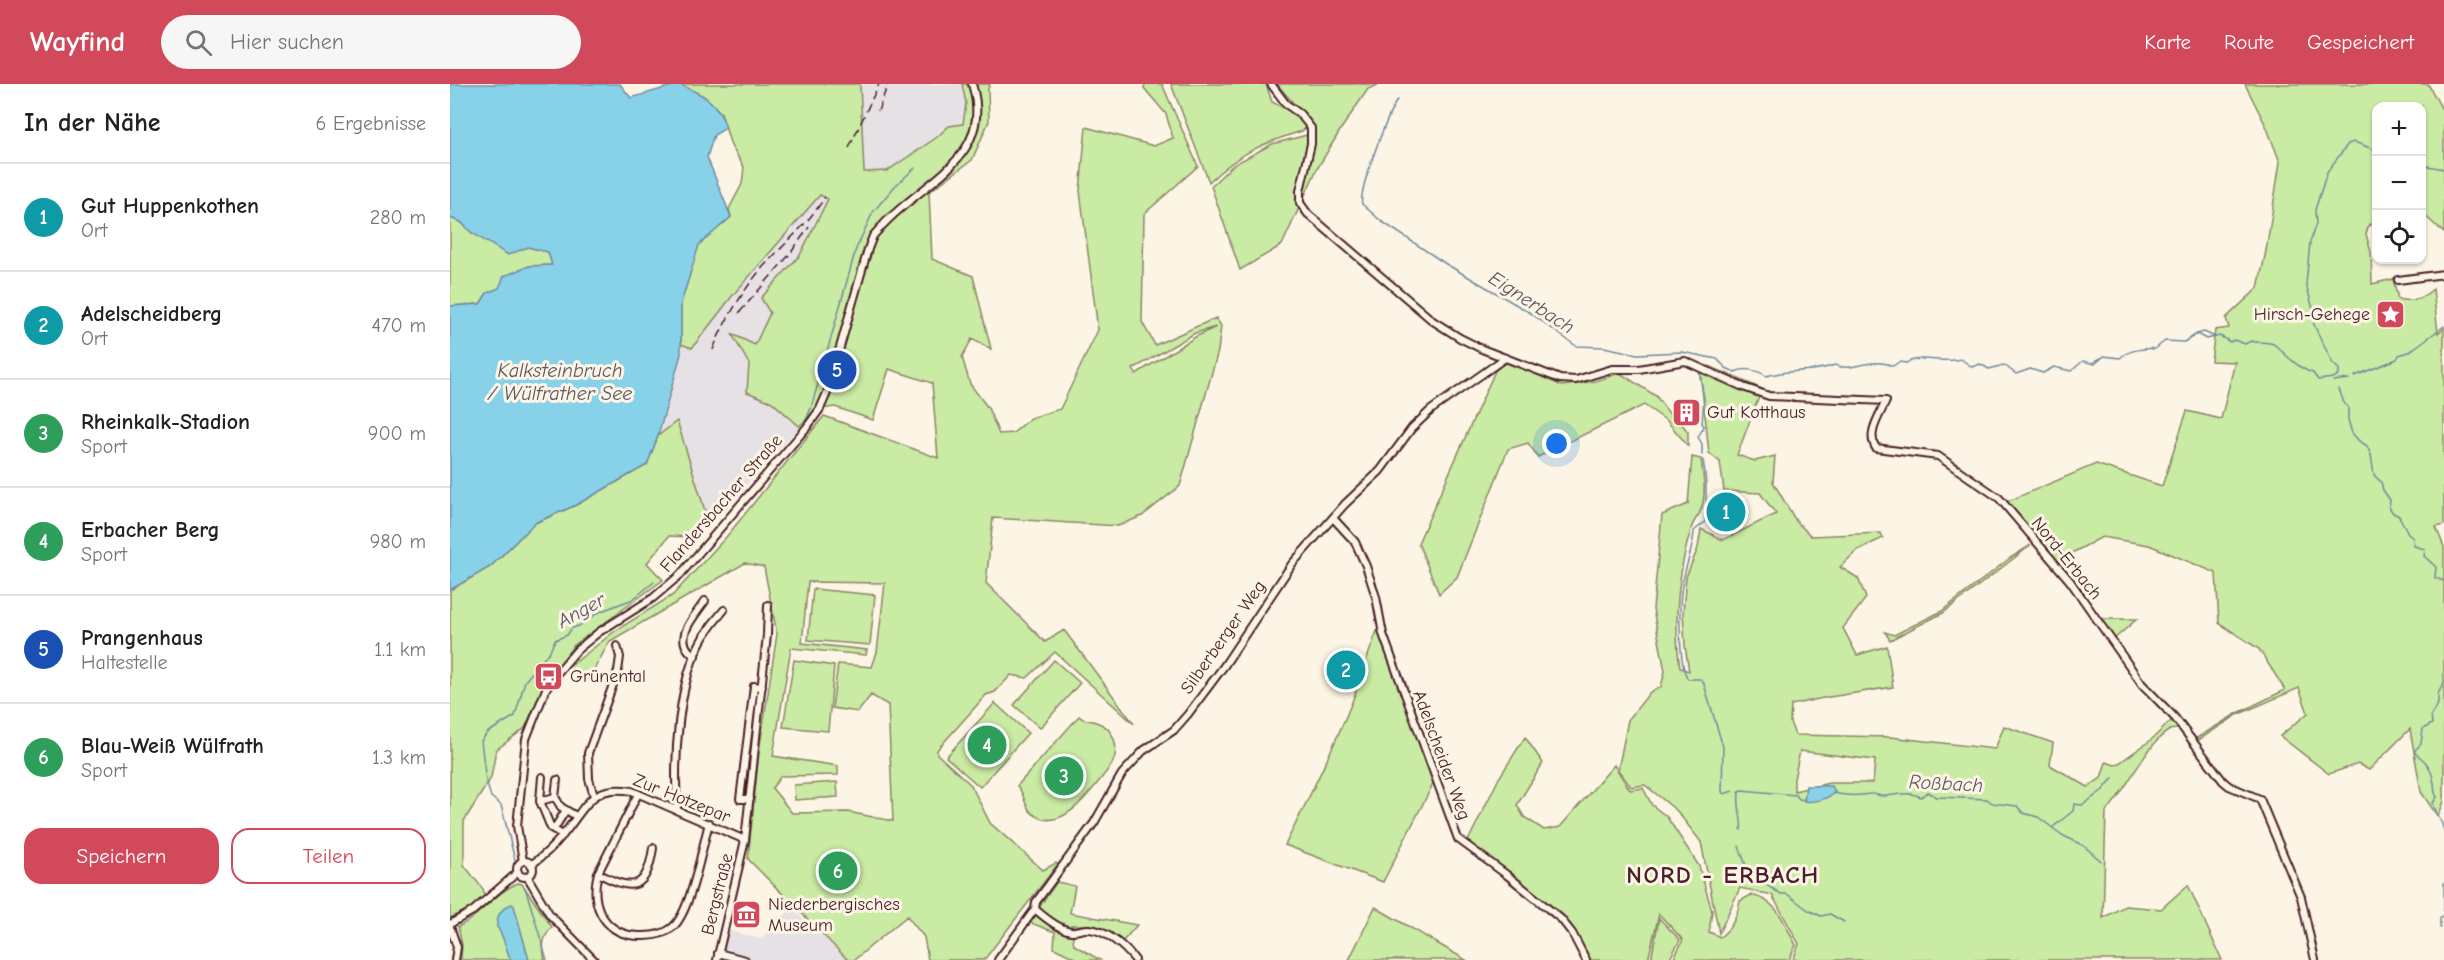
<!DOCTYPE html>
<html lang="de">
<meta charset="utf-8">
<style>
:root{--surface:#fff;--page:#f6f6f6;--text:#202124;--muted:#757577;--line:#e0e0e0;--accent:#d1495b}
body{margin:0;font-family:"Comic Neue",sans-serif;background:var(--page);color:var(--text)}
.controls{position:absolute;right:18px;top:18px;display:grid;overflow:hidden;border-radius:12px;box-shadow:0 2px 4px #0004}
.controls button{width:54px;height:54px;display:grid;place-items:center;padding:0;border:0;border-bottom:2px solid var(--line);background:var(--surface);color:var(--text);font:30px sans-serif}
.you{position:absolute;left:1107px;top:360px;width:21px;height:21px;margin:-15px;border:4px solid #fff;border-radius:50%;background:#1a73e8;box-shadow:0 0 0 9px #1a73e833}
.badge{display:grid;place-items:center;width:39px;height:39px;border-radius:50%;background:var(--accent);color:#fff;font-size:20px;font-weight:700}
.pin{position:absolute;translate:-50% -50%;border:3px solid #fff;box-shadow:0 2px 6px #0006}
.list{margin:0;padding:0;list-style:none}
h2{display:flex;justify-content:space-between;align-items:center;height:78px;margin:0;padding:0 24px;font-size:26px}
h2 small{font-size:20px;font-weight:400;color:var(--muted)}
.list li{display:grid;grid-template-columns:39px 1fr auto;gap:18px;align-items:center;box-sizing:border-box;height:108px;padding:0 24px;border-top:2px solid var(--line)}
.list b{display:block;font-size:22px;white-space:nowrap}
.list p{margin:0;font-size:20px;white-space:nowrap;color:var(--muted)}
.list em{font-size:20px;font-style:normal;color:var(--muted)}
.actions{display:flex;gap:12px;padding:18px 24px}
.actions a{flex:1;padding:14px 0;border:2px solid var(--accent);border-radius:18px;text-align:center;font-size:21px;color:var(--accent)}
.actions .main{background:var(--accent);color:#fff}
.icon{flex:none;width:33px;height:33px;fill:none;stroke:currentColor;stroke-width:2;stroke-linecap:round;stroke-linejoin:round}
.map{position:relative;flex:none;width:1994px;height:876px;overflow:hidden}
header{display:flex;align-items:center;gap:36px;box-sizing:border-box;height:84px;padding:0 30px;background:var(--accent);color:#fff}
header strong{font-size:28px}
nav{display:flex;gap:33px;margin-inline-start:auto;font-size:21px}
.search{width:420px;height:54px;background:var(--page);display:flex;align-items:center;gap:15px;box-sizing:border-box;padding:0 21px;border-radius:33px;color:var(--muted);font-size:22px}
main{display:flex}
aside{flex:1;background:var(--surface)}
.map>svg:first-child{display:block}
.built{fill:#e6e1e4}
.green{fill:#caeba3;stroke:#8a8567;stroke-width:1.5;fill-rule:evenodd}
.water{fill:#88d2e9;stroke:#6f8a9d;stroke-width:1.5}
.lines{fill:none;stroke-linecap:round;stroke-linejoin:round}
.stream{stroke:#6f8a9d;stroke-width:1.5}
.minor-casing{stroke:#4a1f2b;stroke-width:10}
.minor{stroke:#fcf5e5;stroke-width:6}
.rail{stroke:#4a1f2b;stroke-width:1.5;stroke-dasharray:9 4.5;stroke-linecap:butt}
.labels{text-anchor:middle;stroke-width:6;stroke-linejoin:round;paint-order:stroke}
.poi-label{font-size:18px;fill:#4a1f2b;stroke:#fcf5e5;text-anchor:start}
.street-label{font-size:18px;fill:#4a1f2b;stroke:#fcf5e5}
.water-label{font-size:20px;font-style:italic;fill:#5d5564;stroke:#fcf5e5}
.district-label{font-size:24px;font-weight:bold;letter-spacing:1.5px;fill:#4a1f2b;stroke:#fcf5e5}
</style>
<header>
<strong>Wayfind</strong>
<div class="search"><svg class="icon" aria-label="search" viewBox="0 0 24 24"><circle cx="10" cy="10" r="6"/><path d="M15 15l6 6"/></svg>Hier suchen</div>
<nav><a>Karte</a><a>Route</a><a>Gespeichert</a></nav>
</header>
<main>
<aside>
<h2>In der Nähe<small>6 Ergebnisse</small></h2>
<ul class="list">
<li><span class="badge" style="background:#0f9aa8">1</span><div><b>Gut Huppenkothen</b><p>Ort</p></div><em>280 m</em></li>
<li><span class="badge" style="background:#0f9aa8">2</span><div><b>Adelscheidberg</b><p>Ort</p></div><em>470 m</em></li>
<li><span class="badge" style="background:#2e9e5b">3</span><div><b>Rheinkalk-Stadion</b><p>Sport</p></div><em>900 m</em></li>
<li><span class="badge" style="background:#2e9e5b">4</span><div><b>Erbacher Berg</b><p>Sport</p></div><em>980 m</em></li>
<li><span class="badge" style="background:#1a4fb4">5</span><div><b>Prangenhaus</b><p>Haltestelle</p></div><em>1.1 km</em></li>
<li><span class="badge" style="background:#2e9e5b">6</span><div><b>Blau-Weiß Wülfrath</b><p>Sport</p></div><em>1.3 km</em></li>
</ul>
<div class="actions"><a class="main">Speichern</a><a>Teilen</a></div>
</aside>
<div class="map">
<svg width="1994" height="876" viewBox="0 0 1994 876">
<rect width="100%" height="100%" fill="#fcf5e5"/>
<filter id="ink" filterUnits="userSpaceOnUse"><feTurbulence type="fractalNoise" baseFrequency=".0167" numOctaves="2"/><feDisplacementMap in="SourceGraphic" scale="12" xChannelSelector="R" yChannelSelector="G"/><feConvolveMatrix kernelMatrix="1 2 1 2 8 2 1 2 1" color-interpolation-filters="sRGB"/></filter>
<g filter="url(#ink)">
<!-- built -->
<g class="built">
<polygon points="331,0 512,0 516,19 515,46 495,71 365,326 272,427 257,433 227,337 208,352 231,271 231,219 281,133"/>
<polygon points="342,824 398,876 299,876 273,867 277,846 311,855"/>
</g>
<!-- green -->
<g class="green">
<path d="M229,0h181l4,88 23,-1 49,-33 13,-12 14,-2 3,-21 -4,-19h28l-2,5 1,32 -17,39 -43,32 3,67 41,17 18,73 -19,-10 -10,18 8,27 18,24 11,26 14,-1 18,-15 29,-9 38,-79 -18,-139 6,-64 68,19 19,-8 -7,-24 -22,-26 1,-4h17l36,82 -54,48 -2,108 13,23 61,-27 5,8 -3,25 -38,135 -38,30 -24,10 -125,-8 -7,65 59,59 19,-12 70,94 -79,-72 -28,26 -16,-3 -16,17 -9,3 -49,55v4l34,31 19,38 53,47 13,-7 2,1 -74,96h-56l-4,-23 -17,-21 -53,44h-6l-100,-101 11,-107 18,-118 -13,-67 -19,-4 -135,78 -19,34 -23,-7 47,-37 58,-36 54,-59 97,-120 114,42 -6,-75 -43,-14 -16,51 -38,-13 -16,2 -20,17 -27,-24 -25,-10 2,-28 -17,-30 23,11 15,-32 -9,-15 39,-43 28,-56 -8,-4 -87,100 -41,53 -11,-4v-41l18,-59 32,-27 -2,-8 13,-25 2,-17 -13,-21 -10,-33 -17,-17zM766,243l-19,9 -61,38 -3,-5 62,-36zM358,498l77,1 -8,69 -5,15 -34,-3 -6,44 26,4 13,-17 17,10 5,116 -45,-9 -56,1 -20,-25 9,-12 57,-1v-9l-65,-10 18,-108 75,7 1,-5 -65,-7z"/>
<path d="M721,0h95l6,18 24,12 12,12 -6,5c-39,12 -63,22 -93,51z"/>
<polygon points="827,0 930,0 918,5 891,45 867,85 832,161 790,186 761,102 783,81 822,60 857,51 862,41"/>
<path d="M1795,0h183l16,29v120l-22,-20v-107h-46v121l-7,-3 -3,10 5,18 1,32 21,-5 5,20c14,4 25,-1 35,-10l5,44 6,-5v197l-8,2 8,20v254l-6,16 -17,-25 -11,-63 -41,41 -11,-6 -29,10 -49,-38 28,-23 -9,-25 -62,27 -43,28 -2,-2 44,-27 49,-24 -26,-41 -40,-26 -3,-50 -67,-28 -47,-8 -45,24 -51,-59 90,-38 66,22 25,-75 34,8 14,-57 -24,-1 4,-31 14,-2 -3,-10 32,-30 8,-37 14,-89 -13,-34z"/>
<polygon points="0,134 11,138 22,149 98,168 102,181 79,182 50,204 37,209 30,220 0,222"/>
<polygon points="1056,277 1112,302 1146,297 1170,289 1206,312 1224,336 1228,335 1238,348 1238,362 1217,337 1194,321 1088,373 1078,359 1058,365 1007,493 989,510 968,459 1045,287"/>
<path d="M1259,282l53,23 -25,66 18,6 20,-5 -2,26 23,39 15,15 70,-3 2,5 -25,12 -18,17 18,11 8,20 -23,30 14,27 30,-9 6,41 -70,11 -32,7 -1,17 5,13 95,2 105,12 9,-23 49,17 -3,22 38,22 13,-9 5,-16 9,3 4,-2 32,-23 23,-22 10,11c-5,0 -10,0 -14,1 -21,10 -45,63 -64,82l-3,106 22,-12 36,3 27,-24 34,75h-429l6,-16 -27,-49 -32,-7 -21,45 -18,-91 -24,-31 -32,-26 -14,2 -13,-17 10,-50 22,-28 11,-5 4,-16 -12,-62 9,-94 26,-11 4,-47 9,2c2,16 6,35 0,51 -2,6 -7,10 -9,16 -14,44 -19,97 -12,142l9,3 -4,-25 -2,-33 3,-36 12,-29 3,-19 22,11 53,-26 -16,-21 -36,-2 -4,-29 -11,-9 -9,-84zM1350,667l75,9 -2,23h-44l-35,8v-12z"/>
<polygon points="227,337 257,433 241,453 219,452 197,479 213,496 123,562 94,601 75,644 46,666 41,694 14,737 14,781 33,805 35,813 20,825 0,834 0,506 40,483 85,439 126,421 197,381 208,352"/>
<polygon points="1581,461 1493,529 1440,556 1435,548 1444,551 1492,527 1560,474"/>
<polygon points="363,505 425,511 420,561 358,556"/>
<polygon points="1648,535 1687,535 1663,556"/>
<path d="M930,540l54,158 -51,100 -98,-37c24,-47 47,-94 67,-143 10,-26 17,-53 28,-78z"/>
<polygon points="344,576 384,582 378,647 333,643"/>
<polygon points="604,576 630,599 590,644 564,621"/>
<polygon points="545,619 578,649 530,703 496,673"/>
<path d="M629,632c6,6 10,3 17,6 20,6 24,28 15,44 -17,20 -49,72 -79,47 -9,-8 -7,-20 -15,-27z"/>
<path d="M1075,653l18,26 -26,42 7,12 20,13 16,-3 54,-62 16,25 13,-2 9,17 15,12 32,49 13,45 -3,21 11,5c12,-9 17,-20 20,-36l11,-6c28,6 32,27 45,50l-7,15h-116l10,-20 -24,-26 -11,46h-57l-20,-35 -12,-12 -55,-45 -37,-25 32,-65z"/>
<polygon points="387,698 388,713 345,716 344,701"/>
<polygon points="607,798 625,802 620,829 687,841 673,857 642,841 621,841 624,861 650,876 629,876 604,864 605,848 578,838"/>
<path d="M68,799l4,1 30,43c-10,11 -10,19 -7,33h-84l1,-15 -4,-18c23,-11 36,-34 60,-44z"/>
<polygon points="925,823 1016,876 899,876"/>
<polygon points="1209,834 1230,856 1219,876 1201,876"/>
</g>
<!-- water -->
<g class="water">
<path d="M0,0h170l11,14 48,-14c24,11 39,17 47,44l-12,7 -7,22 24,60 -32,28 -18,58v51l-23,82 -11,29 -71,40 -41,18 -45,44 -40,23v-284l30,-2 7,-11 12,-5 5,-12 25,-10 23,-1 -4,-13 -20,-5 -20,8 -36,-22 -11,-11 -11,-4z"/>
<path d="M1356,702h26l3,6c-6,7 -23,11 -31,9z"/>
<path d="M62,820l2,2 15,54h-18c-5,-9 -8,-27 -14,-33 -1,-11 5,-20 15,-23z"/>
</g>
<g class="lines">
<!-- stream -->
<g class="stream">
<path d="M947,16c-9,15 -39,90 -35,104l19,17 65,43 83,48 47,34 28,1 33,7 45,-2 35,7 9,9 9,4c9,-5 23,-2 31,4 24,-7 48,-3 69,-11 16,8 35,-9 58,1l6,-4 7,1c14,-9 37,1 55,-4l11,8 8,-3 9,5 15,-4 12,9 14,-5 13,4 11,-6 17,4 12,-10 12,3 9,-8 16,2c6,-7 26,-11 35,-9l10,-8 19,1 13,-8 9,5 14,-3 10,6 4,-2 11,4 6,-3c7,3 17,-1 24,4 10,9 24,24 38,28l5,7 15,-2 6,-3v-6l-6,-5 -19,-39 -1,-16 -7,-25 4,-42 6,-19 -1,-13 12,-38 21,-28 6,-2 22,8"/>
<polyline points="1972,81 1994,85"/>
<polyline points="423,128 445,102 465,84"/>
<polyline points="1747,250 1754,248 1765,253"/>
<polyline points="375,275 406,165 422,130"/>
<polyline points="1642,279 1651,274"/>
<polyline points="1246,285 1249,287 1254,314 1252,339 1254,342 1248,353 1252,360 1252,371"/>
<polyline points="1905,292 1947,275 1949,271 1959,268 1994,242"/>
<polyline points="1883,297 1899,295"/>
<polyline points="1889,305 1894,319 1898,323 1898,336 1902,349 1909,357 1917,362 1921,371 1924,391 1931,398 1933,406 1940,416 1939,423 1943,429 1949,432 1959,451 1963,454 1964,462 1975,465 1974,472 1986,483 1985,494 1994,497"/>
<polyline points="355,339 361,324 373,282"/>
<path d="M1253,376c4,21 4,40 2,62l-11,9c-1,20 -9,35 -12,55 -3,18 -4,79 6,93h12l3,2 20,66 -1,45 2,2 9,-3"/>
<path d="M1994,598l-6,12v10l-7,11 1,9 -9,5 -2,15 -6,6v3c12,9 16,14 19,30 1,6 -1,8 3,14l-4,6c3,11 8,15 11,28"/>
<polyline points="1288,708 1292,706 1346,711 1349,715 1355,716"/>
<path d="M1289,709c-2,14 4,27 2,37"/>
<path d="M1383,709c12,3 25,3 37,1 5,-1 10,3 15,2 12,-1 24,-5 36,1l7,-5 9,5 50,2 5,4 25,3 6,7 15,4 24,18 22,11 17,15"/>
<polyline points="1603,743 1623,727 1624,720 1633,721 1653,706 1663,694"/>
<polyline points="1289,762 1299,790 1331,810 1337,810 1358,826 1371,832 1380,830 1394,838"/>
<polyline points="65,776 51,721 41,713 36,697 31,657 37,649 65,632 75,597 100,567 105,556 117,551 122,544 129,542 149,528 183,515 204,498"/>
<polyline points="75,803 97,876"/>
<polyline points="1990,844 1990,835 1994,830 1994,799"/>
</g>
<defs>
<g id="minor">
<path d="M821,0l15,20 14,10 11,14v16l-11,47v12l8,11 125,107 27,17 22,11 78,30 16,1 36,-11h27l46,-8 58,26 26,9 117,5c-6,14 -20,33 -10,47l62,8 61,42 71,83 72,103 33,34 48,63 6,5 31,13 41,98 14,63"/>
<path d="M433,141c41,-45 112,-67 89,-141"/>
<polyline points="1948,196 1994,190"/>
<polyline points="883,434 905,458 916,482 926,513 933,550 1008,755 1057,791 1111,835 1122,849 1136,876"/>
<path d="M245,572c-24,-16 -2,-38 10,-55"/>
<path d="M188,710l-40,79c-9,34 8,64 45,63 10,0 22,-2 30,-9 18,-16 29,-79 36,-104"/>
<polyline points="144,712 139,695 138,669 168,587 170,573 167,562"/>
<polyline points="105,713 107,696"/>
<polyline points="300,715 290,715 304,602 312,603"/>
<polyline points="90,717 92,693"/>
<path d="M227,725c-3,-51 0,-128 27,-173 6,-9 13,-18 20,-26"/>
<polyline points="104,745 116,726"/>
<polyline points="113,751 101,744 90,717 105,713 111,723 126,732"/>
<polyline points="73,777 67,742 76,655 96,605 103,594 127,566 149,548 203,514 230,491 357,343 370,325 377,309 418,165 423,152 431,143"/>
<circle cx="75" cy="785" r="8"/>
<path d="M81,781c11,-8 23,-19 31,-29 23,-26 27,-53 70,-45l113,49"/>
<path d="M148,789c36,20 49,16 55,-25"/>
<polyline points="77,792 100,831 144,876"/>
<path d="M585,825c9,8 24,20 36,22 6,1 13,-3 18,-2 17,1 36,18 46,31"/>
<polyline points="0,840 23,827 68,788"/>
<polyline points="0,843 7,863 5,876"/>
<polyline points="268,869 295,876"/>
<polyline points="267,876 295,756 317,551 318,521"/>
<polyline points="548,876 585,825 586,818 644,739 672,690 693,667 724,646 738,630 774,582 842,480 895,420 930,387 962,344 981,326 1055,274"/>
</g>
</defs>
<!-- minor casing -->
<use href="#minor" class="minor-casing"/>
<!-- minor -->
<use href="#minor" class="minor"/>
<!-- rail -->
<g class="rail">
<polyline points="428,27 438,0"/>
<polyline points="399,64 429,0"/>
<polyline points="289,229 340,170 359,143"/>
<path d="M263,266c8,-24 33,-64 50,-83 21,-23 46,-44 62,-70"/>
</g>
</g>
</g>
<!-- icons -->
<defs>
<symbol id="sight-square" viewBox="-11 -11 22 22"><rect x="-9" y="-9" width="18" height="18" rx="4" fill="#d1495b" stroke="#fcf5e5"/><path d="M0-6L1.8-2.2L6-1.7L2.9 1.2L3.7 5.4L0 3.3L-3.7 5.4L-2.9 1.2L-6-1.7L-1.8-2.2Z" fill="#fff"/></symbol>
<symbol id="building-square" viewBox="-11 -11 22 22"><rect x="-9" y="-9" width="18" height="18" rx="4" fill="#d1495b" stroke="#fcf5e5"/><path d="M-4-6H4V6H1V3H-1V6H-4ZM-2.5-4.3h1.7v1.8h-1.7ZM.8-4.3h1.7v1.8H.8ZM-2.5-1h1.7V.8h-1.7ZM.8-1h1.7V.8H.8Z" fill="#fff"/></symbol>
<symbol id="bus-square" viewBox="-11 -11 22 22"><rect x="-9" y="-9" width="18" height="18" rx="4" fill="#d1495b" stroke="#fcf5e5"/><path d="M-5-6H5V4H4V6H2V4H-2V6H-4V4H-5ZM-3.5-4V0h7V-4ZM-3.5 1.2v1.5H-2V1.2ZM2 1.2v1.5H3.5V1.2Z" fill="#fff"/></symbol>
<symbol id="museum-square" viewBox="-11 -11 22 22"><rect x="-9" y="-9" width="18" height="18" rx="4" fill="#d1495b" stroke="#fcf5e5"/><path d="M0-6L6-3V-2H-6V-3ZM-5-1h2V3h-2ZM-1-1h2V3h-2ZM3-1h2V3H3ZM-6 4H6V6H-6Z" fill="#fff"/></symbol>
</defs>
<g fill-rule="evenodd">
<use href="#sight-square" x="1924" y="214" width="33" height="33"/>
<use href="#building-square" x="1220" y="312" width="33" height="33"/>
<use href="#bus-square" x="82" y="576" width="33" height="33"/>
<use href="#museum-square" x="280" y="814" width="33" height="33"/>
</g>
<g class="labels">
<!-- poi labels -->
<g class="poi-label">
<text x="1920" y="236" text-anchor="end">Hirsch-Gehege</text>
<text x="1257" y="334">Gut Kotthaus</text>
<text x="120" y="598">Grünental</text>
<text x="318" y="826">Niederbergisches<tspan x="318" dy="21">Museum</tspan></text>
</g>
<!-- street labels -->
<g class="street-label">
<text transform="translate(271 419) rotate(-49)" y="6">Flandersbacher Straße</text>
<text transform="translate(1617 474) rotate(51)" y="6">Nord-Erbach</text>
<text transform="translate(773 553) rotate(-55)" y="6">Silberberger Weg</text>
<text transform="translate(992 671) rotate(70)" y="6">Adelscheider Weg</text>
<text transform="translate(232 714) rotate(22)" y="6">Zur Hotzepar</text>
<text transform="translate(267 810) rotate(-76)" y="6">Bergstraße</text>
</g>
<!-- water labels -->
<g class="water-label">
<text transform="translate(1082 218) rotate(33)" y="7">Eignerbach</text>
<text x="110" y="293">Kalksteinbruch<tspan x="110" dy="23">/ Wülfrather See</tspan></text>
<text transform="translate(131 526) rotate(-29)" y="7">Anger</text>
<text transform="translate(1496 699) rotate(3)" y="7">Roßbach</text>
</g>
<!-- district labels -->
<g class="district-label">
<text x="1273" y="799">NORD - ERBACH</text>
</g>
</g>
</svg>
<div class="controls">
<button>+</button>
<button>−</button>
<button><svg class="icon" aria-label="locate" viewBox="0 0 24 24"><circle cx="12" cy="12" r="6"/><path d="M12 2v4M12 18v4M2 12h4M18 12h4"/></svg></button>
</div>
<div class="you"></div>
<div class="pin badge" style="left:1276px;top:428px;background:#0f9aa8">1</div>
<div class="pin badge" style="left:896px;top:586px;background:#0f9aa8">2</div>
<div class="pin badge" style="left:614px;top:692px;background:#2e9e5b">3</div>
<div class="pin badge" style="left:537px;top:661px;background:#2e9e5b">4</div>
<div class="pin badge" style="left:387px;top:286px;background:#1a4fb4">5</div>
<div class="pin badge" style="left:388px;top:787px;background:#2e9e5b">6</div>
</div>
</main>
